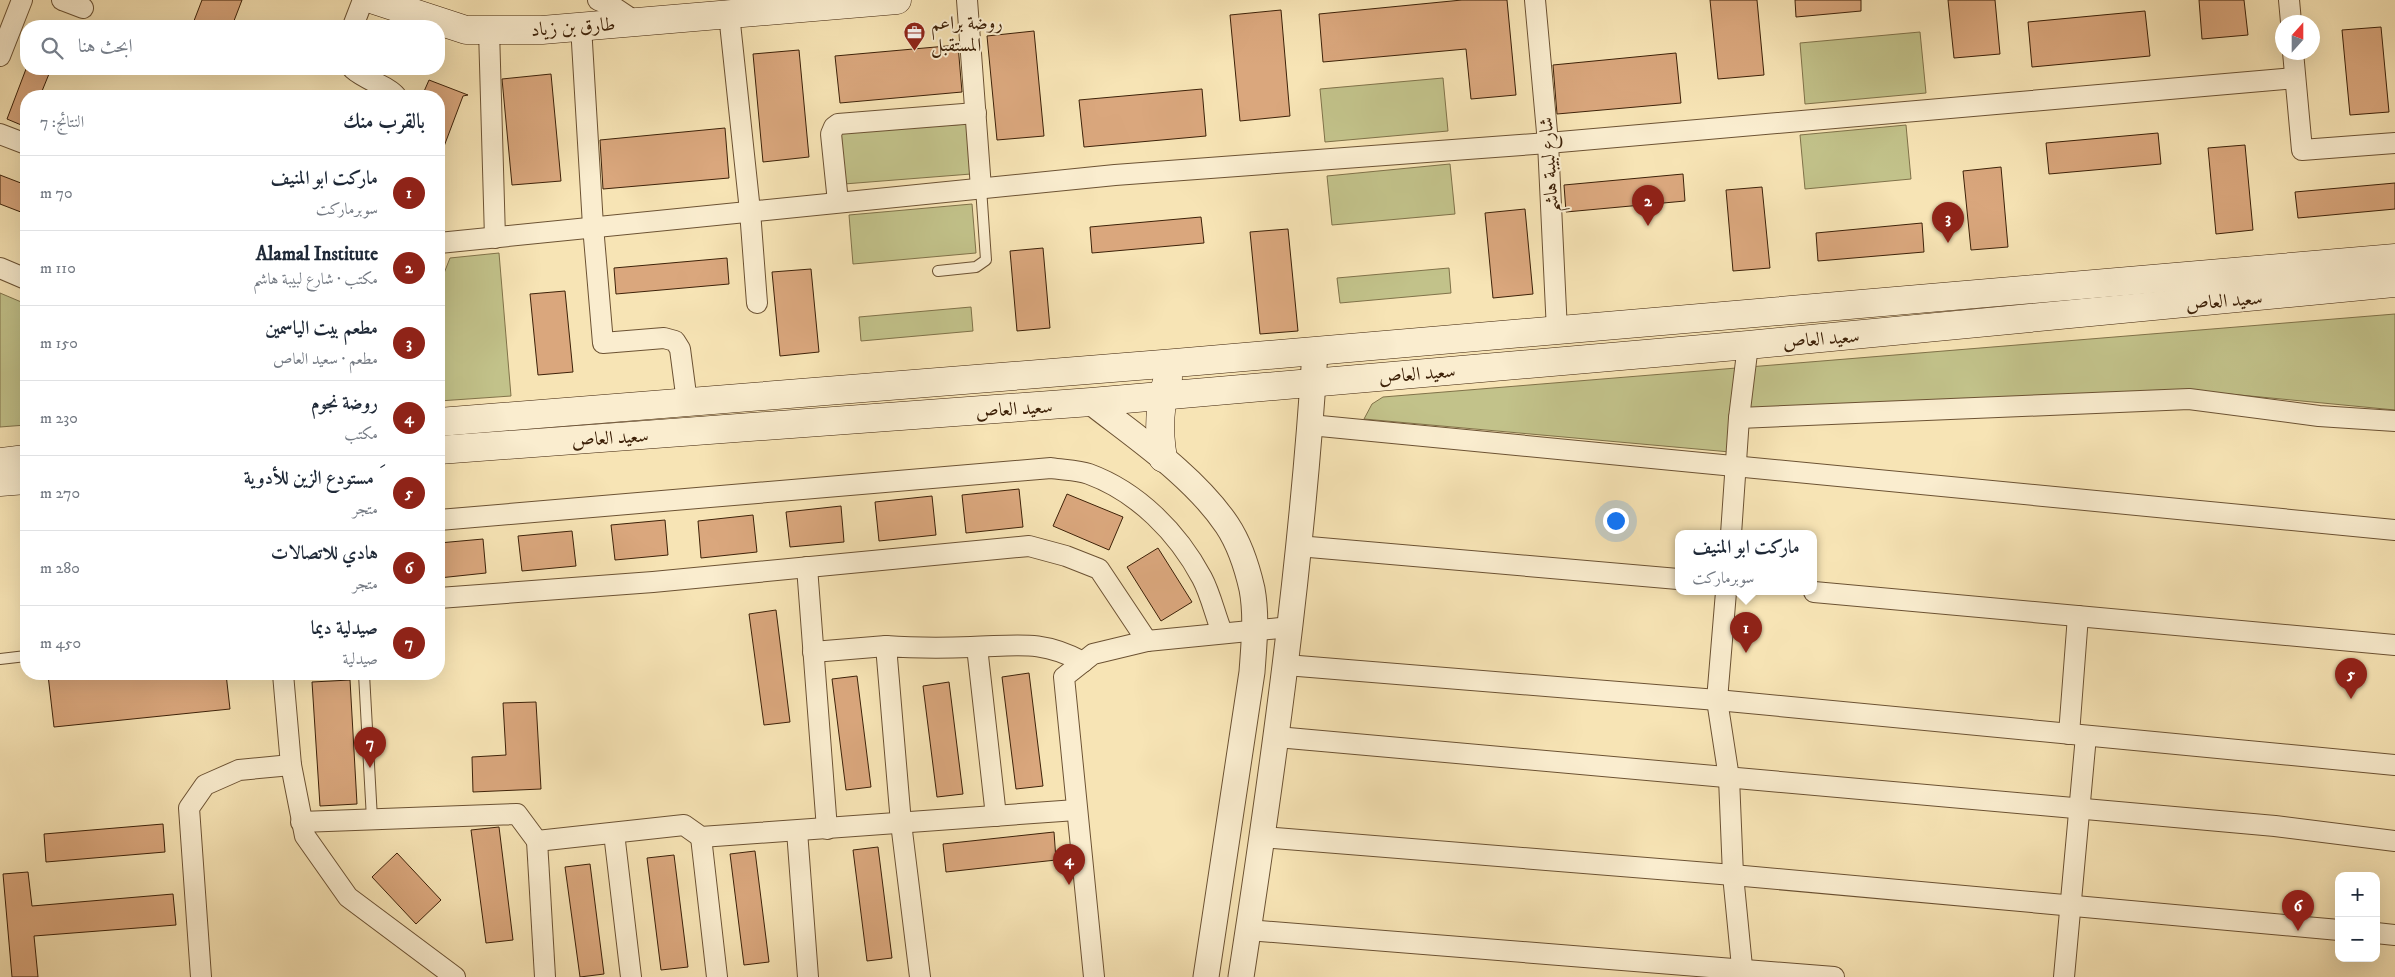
<!DOCTYPE html>
<html lang="ar">
<meta charset="utf-8">
<style>
:root{--surface:#fff;--page:#f6f6f7;--text:#1f2937;--muted:#747a83;--line:#e0e1e3;--accent:#8f2418}
body{margin:0;font-family:"IM FELL DW Pica",Amiri,serif;background:var(--page);color:var(--text);direction:rtl}
.controls{position:absolute;right:15px;bottom:15px;display:grid;overflow:hidden;border-radius:10px;box-shadow:0 5px 20px #0002}
.controls button{width:45px;height:45px;display:grid;place-items:center;padding:0;border:0;border-bottom:1px solid var(--line);background:var(--surface);color:var(--text);font:25px sans-serif}
.compass{position:absolute;left:2275px;top:15px;width:45px;height:45px;border-radius:50%;background:var(--surface);box-shadow:0 5px 20px #0002;rotate:21deg}
.you{position:absolute;left:1615px;top:520px;width:18px;height:18px;margin:-12px;border:4px solid #fff;border-radius:50%;background:#1a73e8;box-shadow:0 0 0 8px #1a73e833}
.badge{display:grid;place-items:center;width:32px;height:32px;border-radius:50%;background:var(--accent);color:#fff;font-size:16px;font-weight:700}
.pin{position:absolute;translate:-50% -41px;filter:drop-shadow(0 1px 2px #0008)}
.pin::after{content:'';position:absolute;top:26px;width:18px;height:15px;background:inherit;clip-path:polygon(0 0,100% 0,50% 100%)}
.popup{position:absolute;left:1675px;top:530px;width:142px;height:65px;box-sizing:border-box;display:grid;place-content:center;border-radius:10px;background:var(--surface);filter:drop-shadow(0 1px 4px #0005);font-size:16px;white-space:nowrap;color:var(--muted)}
.popup b{font-size:19px;color:var(--text)}
.popup::after{content:'';position:absolute;left:50%;top:100%;margin-left:-10px;border:10px solid transparent;border-top-color:var(--surface)}
.list{margin:0;padding:0;list-style:none}
h2{display:flex;justify-content:space-between;align-items:center;height:65px;margin:0;padding:0 20px;font-size:21px}
h2 small{font-size:16px;font-weight:400;color:var(--muted)}
.list li{display:grid;grid-template-columns:32px 1fr auto;gap:15px;align-items:center;box-sizing:border-box;height:75px;padding:0 20px;border-top:1px solid var(--line)}
.list b{display:block;font-size:19px;white-space:nowrap}
.list p{margin:0;font-size:16px;white-space:nowrap;color:var(--muted)}
.list em{font-size:16px;font-style:normal;color:var(--muted)}
.icon{flex:none;width:28px;height:28px;fill:none;stroke:currentColor;stroke-width:2;stroke-linecap:round;stroke-linejoin:round}
.map{position:relative;flex:none;width:2395px;height:977px;overflow:hidden;direction:ltr}
.search{position:absolute;background:var(--surface);box-shadow:0 5px 20px #0002;left:20px;top:20px;width:425px;height:55px;display:flex;align-items:center;gap:12px;box-sizing:border-box;padding:0 18px;border-radius:20px;color:var(--muted);font-size:19px}
.panel{position:absolute;background:var(--surface);box-shadow:0 5px 20px #0002;left:20px;top:90px;width:425px;height:590px;border-radius:20px;direction:rtl}
.map>svg:first-child{display:block}
.green{fill:#c2c28a;stroke:#807249}
.building{fill:#daa77d;stroke:#3d2108}
.lines{fill:none;stroke-linecap:round;stroke-linejoin:round}
.service-casing{stroke:#6c5233;stroke-width:12}
.minor-casing{stroke:#6c5233;stroke-width:22}
.tertiary-casing{stroke:#6c5233;stroke-width:27}
.secondary-casing{stroke:#3d2108;stroke-width:29}
.service{stroke:#faedcf;stroke-width:10}
.minor{stroke:#faedcf;stroke-width:20}
.tertiary{stroke:#faedcf;stroke-width:25}
.secondary{stroke:#faedcf;stroke-width:28}
.labels{text-anchor:middle;stroke-width:4;stroke-linejoin:round;paint-order:stroke}
.poi-label{font-size:19px;fill:#3d2108;stroke:#faedcf;text-anchor:start}
.street-label{font-size:19px;fill:#3d2108;stroke:#faedcf}
</style>
<div class="map">
<svg width="2395" height="977" viewBox="0 0 2395 977">
<rect width="100%" height="100%" fill="#f7e4b5"/>
<filter id="stains"><feTurbulence type="fractalNoise" baseFrequency=".004" numOctaves="4"/><feColorMatrix values="0 0 0 0 .2 0 0 0 0 .09 0 0 0 0 .02 0 0 0 .5 -.17"/></filter>
<radialGradient id="worn" r=".72"><stop offset=".6" stop-color="#630" stop-opacity="0"/><stop offset="1" stop-color="#630" stop-opacity=".3"/></radialGradient>
<!-- green -->
<g class="green">
<polygon points="1920,32 1926,93 1805,104 1800,43"/>
<polygon points="1443,78 1448,131 1325,142 1320,89"/>
<polygon points="967,124 971,174 844,184 841,133"/>
<polygon points="1906,125 1911,179 1805,189 1800,135"/>
<polygon points="1450,164 1455,214 1332,225 1327,176"/>
<polygon points="972,204 976,253 853,264 849,215"/>
<polygon points="499,253 511,396 439,401 439,286 450,258"/>
<polygon points="1449,268 1451,293 1340,303 1337,278"/>
<polygon points="0,293 26,304 26,425 0,427"/>
<polygon points="971,307 973,331 861,341 859,317"/>
<polygon points="2395,314 2395,410 2188,390 1731,414 1730,452 1364,419 1372,404 1383,397"/>
</g>
<!-- building -->
<g class="building">
<polygon points="202,0 242,0 232,26 192,26"/>
<polygon points="1462,0 1507,0 1516,95 1471,99 1466,49 1323,62 1319,14"/>
<polygon points="1710,0 1757,0 1764,75 1718,79"/>
<polygon points="1795,0 1861,0 1861,11 1796,17"/>
<polygon points="1948,0 1995,0 2000,54 1954,58"/>
<polygon points="2199,0 2244,0 2248,35 2202,39"/>
<polygon points="1281,10 1290,116 1240,121 1230,15"/>
<polygon points="2145,11 2150,56 2032,67 2028,22"/>
<polygon points="2381,27 2389,112 2350,115 2342,30"/>
<polygon points="1034,31 1044,136 997,140 987,36"/>
<polygon points="958,45 962,92 840,103 835,56"/>
<polygon points="799,50 809,157 763,162 753,54"/>
<polygon points="1676,53 1681,103 1557,114 1553,65"/>
<polygon points="26,69 51,69 40,96 26,96 26,127 7,119"/>
<polygon points="551,74 561,181 512,185 502,79"/>
<polygon points="429,80 468,95 463,96 440,157 439,96 422,96"/>
<polygon points="1202,89 1206,136 1084,147 1079,100"/>
<polygon points="725,128 729,178 603,189 600,140"/>
<polygon points="2158,133 2161,164 2049,174 2046,143"/>
<polygon points="2245,145 2253,230 2216,234 2208,148"/>
<polygon points="2001,167 2008,247 1971,250 1963,171"/>
<polygon points="1683,174 1685,201 1566,212 1564,185"/>
<polygon points="0,175 26,185 26,214 0,204"/>
<polygon points="2395,183 2395,209 2298,218 2295,192"/>
<polygon points="1762,187 1770,268 1733,271 1726,190"/>
<polygon points="1525,209 1533,294 1493,298 1485,213"/>
<polygon points="1201,217 1204,243 1092,253 1090,227"/>
<polygon points="1922,223 1924,252 1818,261 1816,233"/>
<polygon points="1288,229 1298,331 1260,334 1250,232"/>
<polygon points="1043,248 1050,328 1017,331 1010,251"/>
<polygon points="727,258 729,284 616,294 614,268"/>
<polygon points="811,269 819,352 780,356 772,272"/>
<polygon points="565,291 573,372 538,375 530,294"/>
<polygon points="1019,489 1023,527 966,533 962,495"/>
<polygon points="1067,494 1123,517 1109,550 1053,526"/>
<polygon points="932,496 936,535 879,541 875,502"/>
<polygon points="841,506 844,542 790,547 786,512"/>
<polygon points="753,515 757,552 701,558 698,521"/>
<polygon points="665,520 668,555 615,560 611,525"/>
<polygon points="572,531 576,566 522,571 518,536"/>
<polygon points="483,539 486,573 439,578 439,543"/>
<polygon points="1158,548 1192,602 1161,621 1127,567"/>
<polygon points="776,610 790,722 764,725 749,614"/>
<polygon points="1029,673 1043,786 1016,789 1002,677"/>
<polygon points="226,674 230,709 54,727 48,675"/>
<polygon points="857,676 871,787 846,790 832,679"/>
<polygon points="350,680 357,804 320,806 312,682"/>
<polygon points="949,682 963,794 937,797 923,686"/>
<polygon points="536,702 541,789 473,792 472,757 506,755 503,703"/>
<polygon points="163,824 165,852 46,862 44,834"/>
<polygon points="499,827 513,940 486,943 471,830"/>
<polygon points="1054,832 1056,860 946,872 943,844"/>
<polygon points="878,847 892,958 867,961 853,850"/>
<polygon points="755,851 769,962 744,965 730,854"/>
<polygon points="397,853 441,900 416,924 372,877"/>
<polygon points="674,855 688,967 661,970 647,858"/>
<polygon points="590,864 604,974 580,977 565,867"/>
<polygon points="28,872 32,906 173,894 176,925 34,936 38,977 12,977 3,874"/>
</g>
<g class="lines">
<defs>
<g id="service">
<polyline points="938,271 976,267 986,260 981,188"/>
<polyline points="0,659 26,656"/>
<polyline points="364,674 372,819"/>
</g>
<g id="minor">
<polyline points="62,0 83,8"/>
<polyline points="598,0 612,6 636,22"/>
<polyline points="967,0 981,188"/>
<polyline points="1535,0 1548,143 1557,331"/>
<polyline points="2289,0 2291,22"/>
<polyline points="729,14 750,211 757,303"/>
<polyline points="353,26 363,0"/>
<polyline points="581,26 593,226 603,343 664,338 675,341 680,349 687,402"/>
<polyline points="489,30 495,238"/>
<polyline points="2293,52 2302,150 2395,143"/>
<polyline points="0,56 22,0"/>
<path d="M353,69c12,11 35,17 43,27"/>
<polyline points="0,134 26,144"/>
<polyline points="838,202 831,134 834,127 838,124 976,113"/>
<polyline points="439,243 1115,175 1548,143 2295,78"/>
<polyline points="0,268 26,279"/>
<polyline points="1739,418 2189,399 2319,416 2395,421"/>
<polyline points="1310,425 2395,530"/>
<path d="M439,520l612,-52c12,2 27,2 38,6 49,18 89,59 113,104 9,17 13,37 20,54"/>
<polyline points="1731,534 1739,418 1748,345"/>
<polyline points="1298,546 1678,579"/>
<polyline points="807,567 827,829"/>
<polyline points="1726,592 1717,700 1729,778 1733,875 1743,977"/>
<polyline points="1814,592 2395,645"/>
<polyline points="439,598 653,582 1029,546 1066,556 1099,569 1147,641"/>
<polyline points="977,647 996,816"/>
<polyline points="813,652 886,646"/>
<polyline points="1286,665 1717,700 2395,765"/>
<polyline points="283,674 291,765 305,836 348,897 455,977"/>
<polyline points="2069,734 2078,616"/>
<polyline points="1277,737 2275,826 2395,841"/>
<polyline points="301,822 517,814 537,841 684,825 701,837 1076,810"/>
<polyline points="797,831 808,977"/>
<polyline points="614,833 631,977"/>
<polyline points="701,837 717,977"/>
<polyline points="1262,837 1733,875 2339,930"/>
<polyline points="537,841 545,977"/>
<polyline points="1248,930 1834,977"/>
<polyline points="2376,933 2395,935"/>
<polyline points="201,977 189,808 205,785 239,770 291,765"/>
<path d="M920,977l-19,-154 -15,-177c28,2 56,2 85,1 45,-1 70,-8 112,15"/>
<polyline points="1094,977 1064,677 1093,654 1147,641 1290,627"/>
<polyline points="2064,977 2086,736"/>
</g>
<g id="tertiary">
<path d="M1091,402c46,36 103,74 136,123 12,18 20,42 25,64 5,27 2,55 0,83l-46,305"/>
<path d="M1241,977c32,-208 61,-416 74,-625"/>
</g>
<g id="secondary">
<polyline points="374,0 466,30 542,30 897,0"/>
<polyline points="439,422 1175,363 2395,258"/>
<polyline points="439,450 1091,402 1748,345 2395,283"/>
<path d="M1163,458c-5,-28 -4,-53 5,-80"/>
<polyline points="0,462 26,459"/>
<polyline points="0,482 26,480"/>
</g>
</defs>
<!-- service casing -->
<use href="#service" class="service-casing"/>
<!-- minor casing -->
<use href="#minor" class="minor-casing"/>
<!-- tertiary casing -->
<use href="#tertiary" class="tertiary-casing"/>
<!-- secondary casing -->
<use href="#secondary" class="secondary-casing"/>
<!-- service -->
<use href="#service" class="service"/>
<!-- minor -->
<use href="#minor" class="minor"/>
<!-- tertiary -->
<use href="#tertiary" class="tertiary"/>
<!-- secondary -->
<use href="#secondary" class="secondary"/>
</g>
<!-- icons -->
<defs>
<symbol id="office-pin" viewBox="-11 -11 22 30"><path d="M0 17L-7.5 6A9.5 9.5 0 1 1 7.5 6Z" fill="#8f2418" stroke="#faedcf"/><path d="M-6-3h4V-5.5h4V-3h4V5H-6ZM-1-4.5V-3h2v-1.5ZM-6 0V1H6V0Z" fill="#fff"/></symbol>
</defs>
<g fill-rule="evenodd">
<use href="#office-pin" x="902" y="20" width="25" height="34"/>
</g>
<g class="labels">
<!-- poi labels -->
<g class="poi-label">
<text x="931" y="29">روضة براعم<tspan x="931" dy="22">المستقبل</tspan></text>
</g>
<!-- street labels -->
<g class="street-label">
<text transform="translate(573 26) rotate(-4)" y="7">طارق بن زياد</text>
<text transform="translate(1548 165) rotate(-94)" y="7">شارع لبيبة هاشم</text>
<text transform="translate(2224 300) rotate(-5)" y="7">سعيد العاص</text>
<text transform="translate(1821 338) rotate(-5)" y="7">سعيد العاص</text>
<text transform="translate(1417 373) rotate(-5)" y="7">سعيد العاص</text>
<text transform="translate(1014 408) rotate(-4)" y="7">سعيد العاص</text>
<text transform="translate(610 437) rotate(-4)" y="7">سعيد العاص</text>
</g>
</g>
<rect width="100%" height="100%" filter="url(#stains)"/>
<rect width="100%" height="100%" fill="url(#worn)"/>
</svg>
<div class="controls">
<button>+</button>
<button>−</button>
</div>
<svg class="compass" viewBox="-18 -18 36 36"><path d="M0-13l5 13h-10z" fill="#e53935"/><path d="M0 13l5-13h-10z" fill="#747a83"/></svg>
<div class="you"></div>
<div class="pin badge" style="left:1746px;top:653px">1</div>
<div class="popup"><b>ماركت ابو المنيف</b>سوبرماركت</div>
<div class="pin badge" style="left:1648px;top:226px">2</div>
<div class="pin badge" style="left:1948px;top:243px">3</div>
<div class="pin badge" style="left:1069px;top:885px">4</div>
<div class="pin badge" style="left:2351px;top:699px">5</div>
<div class="pin badge" style="left:2298px;top:931px">6</div>
<div class="pin badge" style="left:370px;top:768px">7</div>
<div class="search"><svg class="icon" aria-label="search" viewBox="0 0 24 24"><circle cx="10" cy="10" r="6"/><path d="M15 15l6 6"/></svg>ابحث هنا</div>
<section class="panel">
<h2>بالقرب منك<small>النتائج: 7</small></h2>
<ul class="list">
<li><span class="badge">1</span><div><b>ماركت ابو المنيف</b><p>سوبرماركت</p></div><em>70 m</em></li>
<li><span class="badge">2</span><div><b>Alamal Institute</b><p>مكتب · شارع لبيبة هاشم</p></div><em>110 m</em></li>
<li><span class="badge">3</span><div><b>مطعم بيت الياسمين</b><p>مطعم · سعيد العاص</p></div><em>150 m</em></li>
<li><span class="badge">4</span><div><b>روضة نجوم</b><p>مكتب</p></div><em>230 m</em></li>
<li><span class="badge">5</span><div><b>َ مستودع الزين للأدوية</b><p>متجر</p></div><em>270 m</em></li>
<li><span class="badge">6</span><div><b>هادي للاتصالات</b><p>متجر</p></div><em>280 m</em></li>
<li><span class="badge">7</span><div><b>صيدلية ديما</b><p>صيدلية</p></div><em>450 m</em></li>
</ul>
</section>
</div>
